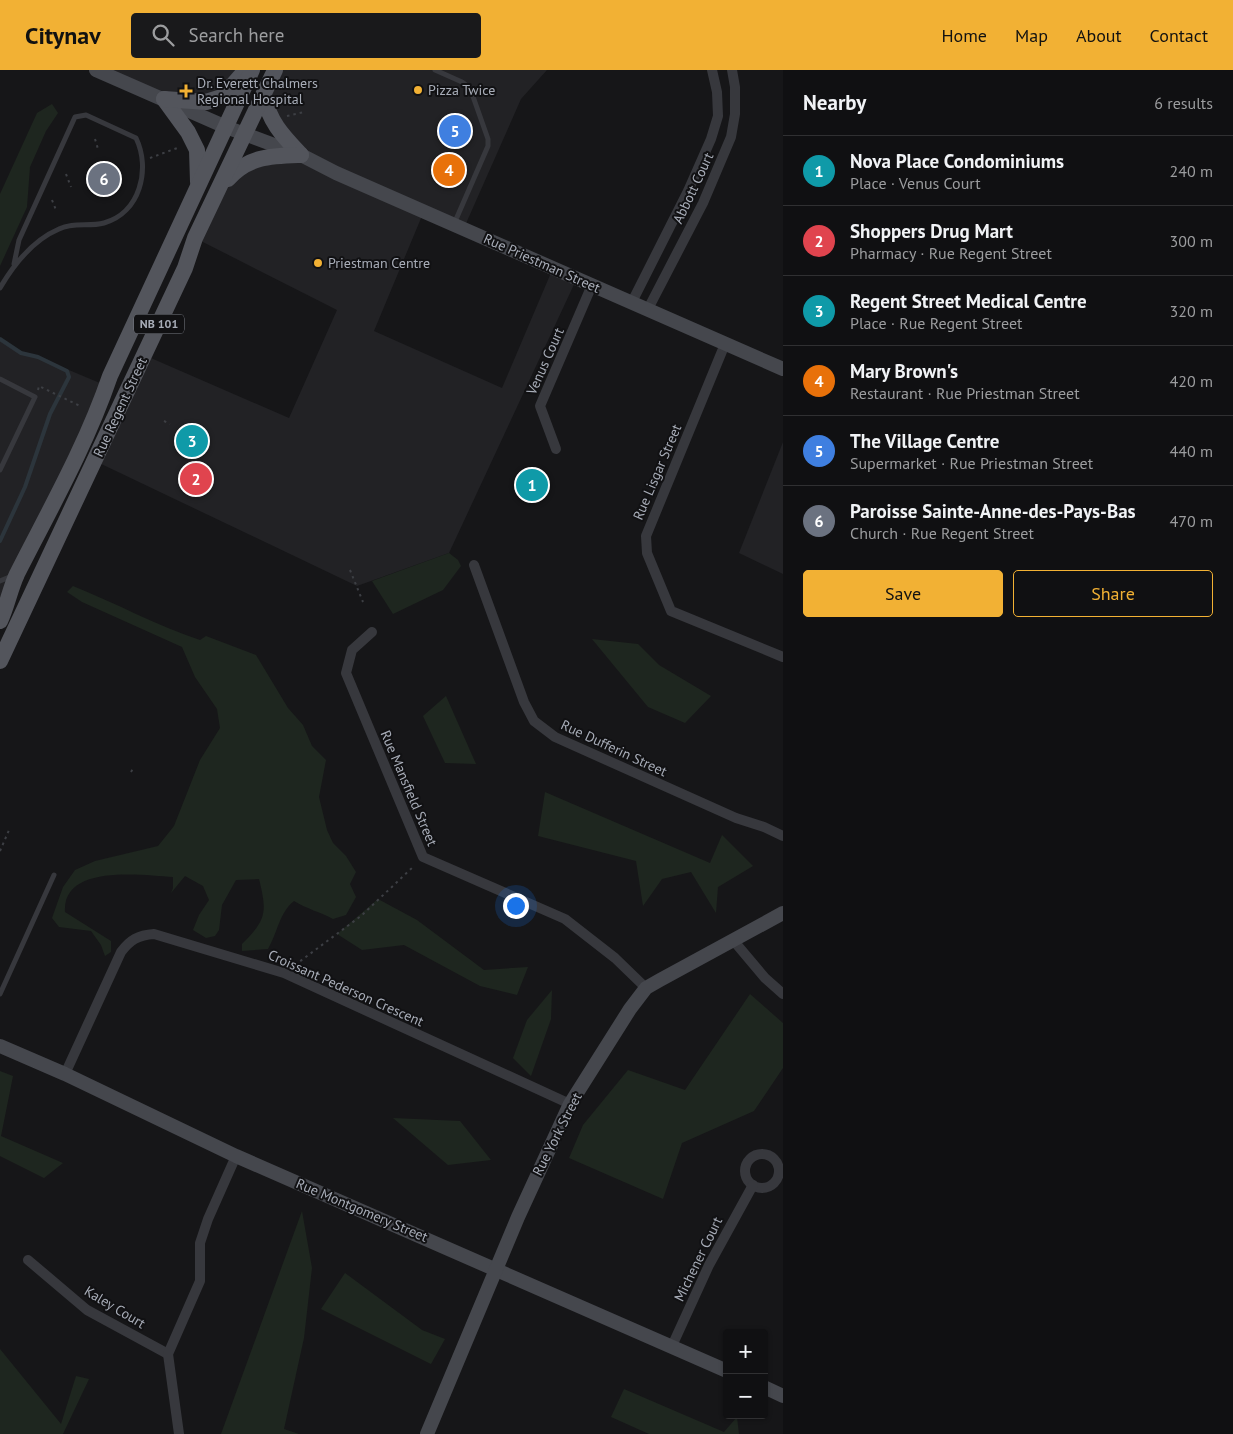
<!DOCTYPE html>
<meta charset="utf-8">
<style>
:root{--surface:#101012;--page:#19191b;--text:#f1f3f6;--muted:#9c9d9f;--line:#303032;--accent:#f2b134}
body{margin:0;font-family:"PT Sans",sans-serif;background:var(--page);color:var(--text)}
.controls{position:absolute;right:15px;bottom:15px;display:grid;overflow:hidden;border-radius:5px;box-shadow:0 1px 4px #0004}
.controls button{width:45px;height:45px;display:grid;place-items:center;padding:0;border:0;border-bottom:1px solid var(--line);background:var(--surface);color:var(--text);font:25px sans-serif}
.you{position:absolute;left:515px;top:835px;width:18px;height:18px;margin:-12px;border:4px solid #fff;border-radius:50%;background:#1a73e8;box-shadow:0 0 0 8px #1a73e833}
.badge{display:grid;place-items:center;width:32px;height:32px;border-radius:50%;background:var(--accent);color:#fff;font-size:16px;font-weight:700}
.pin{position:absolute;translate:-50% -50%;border:2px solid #fff;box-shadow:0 1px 5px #0006}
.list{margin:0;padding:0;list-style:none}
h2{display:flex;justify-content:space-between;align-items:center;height:65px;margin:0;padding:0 20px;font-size:21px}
h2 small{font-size:16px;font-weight:400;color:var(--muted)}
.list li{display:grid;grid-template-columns:32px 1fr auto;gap:15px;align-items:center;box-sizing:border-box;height:70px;padding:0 20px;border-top:1px solid var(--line)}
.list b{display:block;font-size:19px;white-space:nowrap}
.list p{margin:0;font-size:16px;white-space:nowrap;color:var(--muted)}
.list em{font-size:16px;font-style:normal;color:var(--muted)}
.actions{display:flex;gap:10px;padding:15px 20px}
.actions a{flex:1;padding:11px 0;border:1px solid var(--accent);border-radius:5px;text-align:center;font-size:18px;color:var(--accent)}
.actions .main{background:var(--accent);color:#111}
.icon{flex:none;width:28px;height:28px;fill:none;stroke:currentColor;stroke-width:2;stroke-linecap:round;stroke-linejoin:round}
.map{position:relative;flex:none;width:783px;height:1364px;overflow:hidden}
header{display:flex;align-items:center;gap:30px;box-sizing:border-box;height:70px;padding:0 25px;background:var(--accent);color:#111}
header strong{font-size:24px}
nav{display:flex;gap:28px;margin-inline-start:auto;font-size:18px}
.search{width:350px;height:45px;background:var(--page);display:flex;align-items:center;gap:12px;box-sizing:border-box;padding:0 18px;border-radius:5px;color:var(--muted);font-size:19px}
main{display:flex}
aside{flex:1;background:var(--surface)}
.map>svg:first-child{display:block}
.built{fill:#222225}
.green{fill:#1e261f}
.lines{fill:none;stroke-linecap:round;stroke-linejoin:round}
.stream{stroke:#2c353c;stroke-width:4}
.path{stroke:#3d3f44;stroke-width:2;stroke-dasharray:2.5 4;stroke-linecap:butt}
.lane{stroke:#37383d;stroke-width:5}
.street{stroke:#37383d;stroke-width:10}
.secondary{stroke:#45474d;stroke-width:14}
.primary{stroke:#53555c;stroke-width:16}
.poi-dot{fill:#f2b134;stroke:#111113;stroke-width:2}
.labels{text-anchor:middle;stroke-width:4;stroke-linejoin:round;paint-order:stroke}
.shield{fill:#111113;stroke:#7b7e86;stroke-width:1}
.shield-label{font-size:12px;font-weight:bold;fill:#a8adb8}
.poi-label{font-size:14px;fill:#a8adb8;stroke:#111113;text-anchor:start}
.street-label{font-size:14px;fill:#a8adb8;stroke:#111113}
</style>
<header>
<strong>Citynav</strong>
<div class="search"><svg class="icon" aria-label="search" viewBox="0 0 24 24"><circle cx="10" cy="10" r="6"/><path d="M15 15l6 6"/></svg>Search here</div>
<nav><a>Home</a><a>Map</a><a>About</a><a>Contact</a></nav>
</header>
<main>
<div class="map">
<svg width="783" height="1364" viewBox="0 0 783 1364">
<rect width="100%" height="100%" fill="#161618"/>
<!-- built -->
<g class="built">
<polygon points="96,0 247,0 234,15 193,32"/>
<polygon points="275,0 547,0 521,29 464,158 424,141 374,261 502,318 553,198 577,208 449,483 357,516 95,391 144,285 289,348 337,240 195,168 231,106 301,85 267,42"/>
<polygon points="0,269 21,283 38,287 107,316 0,551"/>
<polygon points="783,372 783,504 739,483"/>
</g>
<!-- green -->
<g class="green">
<polygon points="52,34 58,43 46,61 30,97 27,137 0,196 0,124 37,43"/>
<polygon points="449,483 458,490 461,496 443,520 393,544 372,511"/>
<path d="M73,516c43,17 84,40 127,54l6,-4 50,19 32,53 15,17 9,21 14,14 -7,37 8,33 6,13 13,13 10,16 -6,12 6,13 -10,18 -13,4c-13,-7 -26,-10 -39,-18 -15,12 -16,31 -26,48l-26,2v-7c25,-25 25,-32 17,-65l-23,1 -14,25 -3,25 -4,6 -9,2 -13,-8 6,-15 10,-15 -6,-14 -18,-10 -14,17 2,-5v-11c-32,-2 -111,-13 -108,35l46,29v11l-6,4 -4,-11 -10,-14 -32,-4 -7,-9 11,-31 12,-17 20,-9 63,-15 16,-20 26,-66 20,-32 -3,-19 -22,-32 -13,-30 -100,-45 -15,-10z"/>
<polygon points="592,569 638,574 659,595 711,626 685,653 648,637"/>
<polygon points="446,626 476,694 445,693 423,646"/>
<polygon points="545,722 710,793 722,765 753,796 718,817 716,843 691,802 662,809 643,836 636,791 538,766"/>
<polygon points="378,829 417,850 484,900 528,897 517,925 480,916 404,875 362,880 337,864"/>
<polygon points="552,920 551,949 531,1006 513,988 527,950"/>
<polygon points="750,924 783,953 783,998 754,1041 682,1073 663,1129 569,1088 583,1055 628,1000 685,1020"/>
<polygon points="0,1001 13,1006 1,1066 63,1093 44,1108 0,1086"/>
<polygon points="393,1048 460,1051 491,1090 448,1095"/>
<polygon points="302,1141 312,1198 304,1268 284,1359 299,1364 221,1364"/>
<polygon points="345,1203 422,1260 445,1269 431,1294 321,1239"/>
<polygon points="0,1279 61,1354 76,1306 89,1309 63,1364 0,1364"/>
<polygon points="624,1319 724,1362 737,1347 739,1364 649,1364 611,1347"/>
</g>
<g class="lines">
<!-- stream -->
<polyline class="stream" points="0,269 21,283 38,287 67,301 69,307 50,344 25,417 0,471"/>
<!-- path -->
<g class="path">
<polyline points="287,46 304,42"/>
<polyline points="95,69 98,79"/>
<polyline points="150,88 180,77"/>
<polyline points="66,104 71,117"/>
<polyline points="52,130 56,140"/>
<polyline points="38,320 39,316 80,336"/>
<polyline points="164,351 170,354"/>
<polyline points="350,500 363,532"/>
<polyline points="131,702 134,697"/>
<polyline points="0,781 9,760"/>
<polyline points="295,895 361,846 414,796"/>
</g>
<!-- lane -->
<g class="lane">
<polyline points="435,0 462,12 470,18 488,69 488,76 454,154"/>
<path d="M0,218c14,-24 33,-48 59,-59 14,-7 30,-2 45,-6 36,-10 47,-54 32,-85l-50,-23 -11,2 -56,123 -5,24"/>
<polyline points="0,309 35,327 0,400"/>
<polyline points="0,511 12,506"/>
<polyline points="0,924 54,805"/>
</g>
<!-- street -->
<g class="street">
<polyline points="632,232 688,121 711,69 718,46 717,22 712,0"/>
<polyline points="648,239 703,133 731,67 735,44 735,17 732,0"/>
<polyline points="725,274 646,466 647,483 671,541 783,587"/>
<polyline points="556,379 540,336 592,215"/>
<polyline points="474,495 524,632 534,651 555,667 736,748 764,757 783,766"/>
<polyline points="372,562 352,580 346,603 423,787 565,849 615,888 646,918"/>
<polyline points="733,870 765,908 783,924"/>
<path d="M65,1004l56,-122c9,-12 17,-17 33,-18l130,39 286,131"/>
<circle cx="762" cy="1101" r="17"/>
<polyline points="28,1190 87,1240 168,1284"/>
<polyline points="672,1276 709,1195 753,1115"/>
<polyline points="179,1364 168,1284 200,1211 200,1173 208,1149 236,1086"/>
</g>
<!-- secondary -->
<g class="secondary">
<polyline points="96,0 226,57 301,85 336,103 783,299"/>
<polyline points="0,976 65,1004 236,1086 727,1301"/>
<polyline points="764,1317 783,1326"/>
<polyline points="427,1364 518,1147 570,1034 630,939 646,918 660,910 783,843"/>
</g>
<!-- primary -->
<g class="primary">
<path d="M264,25c5,27 19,41 37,60"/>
<polyline points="164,29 188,62 197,80 198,112"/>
<polyline points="164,29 206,32 222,27 245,1"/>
<path d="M228,109c20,-23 44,-23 73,-24"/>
<path d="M0,551c7,-15 10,-32 17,-47 33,-65 69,-128 93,-198l142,-306"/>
<polyline points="0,591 185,198 195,168 275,0"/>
</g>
</g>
<!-- markers -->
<g class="poi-dot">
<circle cx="418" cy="20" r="5"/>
<path d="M183.5 13.5h5v5h5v5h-5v5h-5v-5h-5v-5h5z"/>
<circle cx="318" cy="193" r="5"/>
</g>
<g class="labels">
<!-- shield labels -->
<rect class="shield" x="134" y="244.5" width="50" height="19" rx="4"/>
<g class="shield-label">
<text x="159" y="258">NB 101</text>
</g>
<!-- poi labels -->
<g class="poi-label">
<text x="197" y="18">Dr. Everett Chalmers<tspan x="197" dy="16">Regional Hospital</tspan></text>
<text x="428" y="25">Pizza Twice</text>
<text x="328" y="198">Priestman Centre</text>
</g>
<!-- street labels -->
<g class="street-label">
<text transform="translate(693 118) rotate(-65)" y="5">Abbott Court</text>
<text transform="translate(542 193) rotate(24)" y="5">Rue Priestman Street</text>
<text transform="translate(545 291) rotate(-66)" y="5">Venus Court</text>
<text transform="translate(120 337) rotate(-65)" y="5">Rue Regent Street</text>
<text transform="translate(657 402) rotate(-67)" y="5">Rue Lisgar Street</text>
<text transform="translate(614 678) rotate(25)" y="5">Rue Dufferin Street</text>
<text transform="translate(409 718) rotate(67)" y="5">Rue Mansfield Street</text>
<text transform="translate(346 918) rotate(24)" y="5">Croissant Pederson Crescent</text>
<text transform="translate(557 1064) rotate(-63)" y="5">Rue York Street</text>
<text transform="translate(362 1140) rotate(23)" y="5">Rue Montgomery Street</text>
<text transform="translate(698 1189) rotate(-64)" y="5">Michener Court</text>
<text transform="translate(115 1237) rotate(31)" y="5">Kaley Court</text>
</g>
</g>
</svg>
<div class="controls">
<button>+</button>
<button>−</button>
</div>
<div class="you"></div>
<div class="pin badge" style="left:532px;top:415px;background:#0f9aa8">1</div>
<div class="pin badge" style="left:196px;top:409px;background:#e0444e">2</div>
<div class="pin badge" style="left:192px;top:371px;background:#0f9aa8">3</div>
<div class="pin badge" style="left:449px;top:100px;background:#e8710a">4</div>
<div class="pin badge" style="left:455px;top:61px;background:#3f7fe0">5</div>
<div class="pin badge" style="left:104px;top:109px;background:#6b7280">6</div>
</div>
<aside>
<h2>Nearby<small>6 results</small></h2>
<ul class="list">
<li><span class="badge" style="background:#0f9aa8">1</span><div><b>Nova Place Condominiums</b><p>Place · Venus Court</p></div><em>240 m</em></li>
<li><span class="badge" style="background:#e0444e">2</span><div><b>Shoppers Drug Mart</b><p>Pharmacy · Rue Regent Street</p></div><em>300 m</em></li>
<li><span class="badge" style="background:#0f9aa8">3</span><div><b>Regent Street Medical Centre</b><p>Place · Rue Regent Street</p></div><em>320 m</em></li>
<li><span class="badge" style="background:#e8710a">4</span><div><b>Mary Brown's</b><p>Restaurant · Rue Priestman Street</p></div><em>420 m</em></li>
<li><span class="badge" style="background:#3f7fe0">5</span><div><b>The Village Centre</b><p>Supermarket · Rue Priestman Street</p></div><em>440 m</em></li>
<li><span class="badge" style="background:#6b7280">6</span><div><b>Paroisse Sainte-Anne-des-Pays-Bas</b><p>Church · Rue Regent Street</p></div><em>470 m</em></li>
</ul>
<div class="actions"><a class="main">Save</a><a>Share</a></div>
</aside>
</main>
